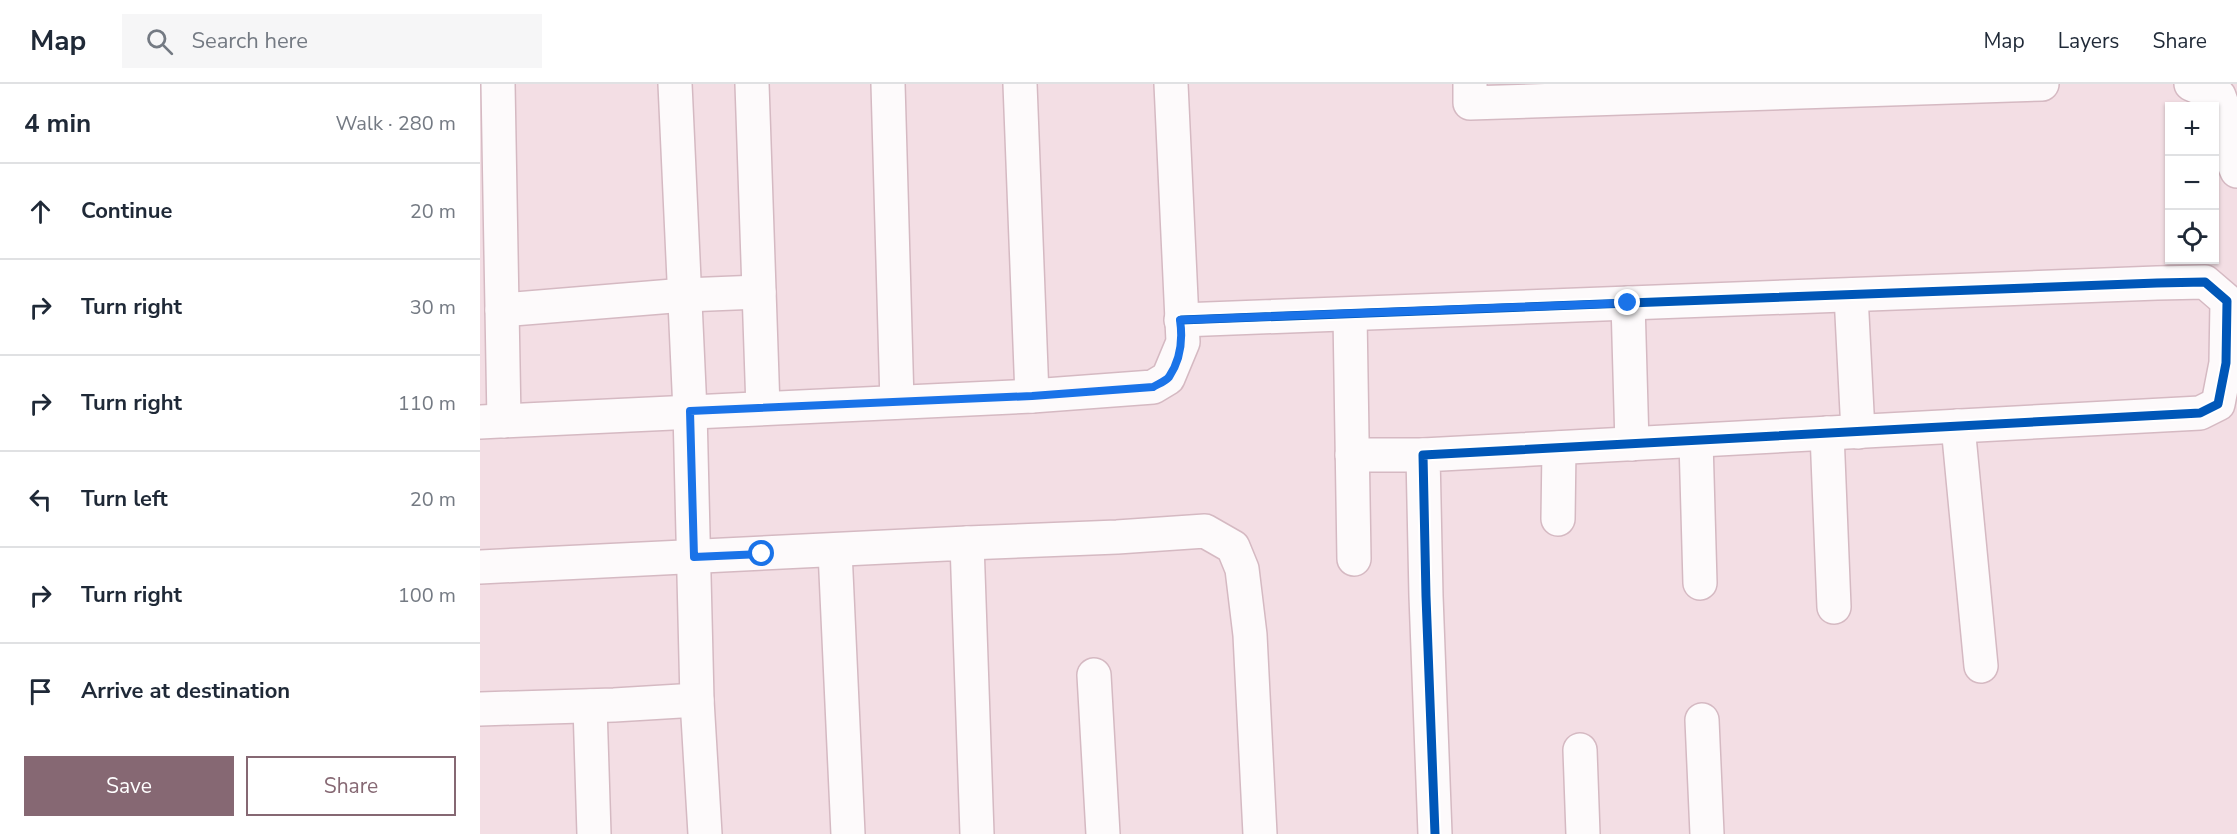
<!DOCTYPE html>
<meta charset="utf-8">
<style>
:root{--surface:#fff;--page:#f6f6f7;--text:#1f2937;--muted:#747a83;--line:#e0e1e3;--accent:#866873}
body{margin:0;font-family:"Nunito Sans",sans-serif;background:var(--page);color:var(--text)}
.controls{position:absolute;right:18px;top:18px;display:grid;overflow:hidden;border-radius:0px;box-shadow:0 2px 4px #0004}
.controls button{width:54px;height:54px;display:grid;place-items:center;padding:0;border:0;border-bottom:2px solid var(--line);background:var(--surface);color:var(--text);font:30px sans-serif}
.stop{position:absolute;width:18px;height:18px;margin:-14px;border:4px solid #1a73e8;border-radius:50%;background:#fff}
.stop.end{background:#1a73e8;border-color:#fff;box-shadow:0 2px 6px #0008}
.list{margin:0;padding:0;list-style:none}
h2{display:flex;justify-content:space-between;align-items:center;height:78px;margin:0;padding:0 24px;font-size:26px}
h2 small{font-size:20px;font-weight:400;color:var(--muted)}
.list li{display:grid;grid-template-columns:39px 1fr auto;gap:18px;align-items:center;box-sizing:border-box;height:96px;padding:0 24px;border-top:2px solid var(--line)}
.list b{display:block;font-size:22px;white-space:nowrap}
.list em{font-size:20px;font-style:normal;color:var(--muted)}
.actions{display:flex;gap:12px;padding:18px 24px}
.actions a{flex:1;padding:14px 0;border:2px solid var(--accent);border-radius:0px;text-align:center;font-size:21px;color:var(--accent)}
.actions .main{background:var(--accent);color:#fff}
.icon{flex:none;width:33px;height:33px;fill:none;stroke:currentColor;stroke-width:2;stroke-linecap:round;stroke-linejoin:round}
.map{position:relative;flex:none;width:1757px;height:750px;overflow:hidden}
header{display:flex;align-items:center;gap:36px;box-sizing:border-box;height:84px;padding:0 30px;background:var(--surface);border-bottom:2px solid var(--line)}
header strong{font-size:28px}
nav{display:flex;gap:33px;margin-inline-start:auto;font-size:21px}
.search{width:420px;height:54px;background:var(--page);display:flex;align-items:center;gap:15px;box-sizing:border-box;padding:0 21px;border-radius:0px;color:var(--muted);font-size:22px}
main{display:flex}
aside{flex:1;background:var(--surface)}
.map>svg:first-child{display:block}
.lines{fill:none;stroke-linecap:round;stroke-linejoin:round}
.street-casing{stroke:#d5b9c2;stroke-width:36}
.street{stroke:#fdfafb;stroke-width:33}
.cycleway-casing{stroke:#fff;stroke-width:13}
.cycleway{stroke:#0057b8;stroke-width:9}
.route{stroke:#1a73e8;stroke-width:8}
</style>
<header>
<strong>Map</strong>
<div class="search"><svg class="icon" aria-label="search" viewBox="0 0 24 24"><circle cx="10" cy="10" r="6"/><path d="M15 15l6 6"/></svg>Search here</div>
<nav><a>Map</a><a>Layers</a><a>Share</a></nav>
</header>
<main>
<aside>
<h2>4 min<small>Walk · 280 m</small></h2>
<ul class="list">
<li><svg class="icon" aria-label="ahead" viewBox="0 0 24 24"><path d="M12 20V5M6 11l6-6 6 6"/></svg><div><b>Continue</b></div><em>20 m</em></li>
<li><svg class="icon" aria-label="right" viewBox="0 0 24 24"><path d="M7 20v-9h11M14 6l5 5-5 5"/></svg><div><b>Turn right</b></div><em>30 m</em></li>
<li><svg class="icon" aria-label="right" viewBox="0 0 24 24"><path d="M7 20v-9h11M14 6l5 5-5 5"/></svg><div><b>Turn right</b></div><em>110 m</em></li>
<li><svg class="icon" aria-label="left" viewBox="0 0 24 24"><path d="M17 20v-9H6M10 6l-5 5 5 5"/></svg><div><b>Turn left</b></div><em>20 m</em></li>
<li><svg class="icon" aria-label="right" viewBox="0 0 24 24"><path d="M7 20v-9h11M14 6l5 5-5 5"/></svg><div><b>Turn right</b></div><em>100 m</em></li>
<li><svg class="icon" aria-label="arrive" viewBox="0 0 24 24"><path d="M6 21V4h12l-3 4 3 4H6"/></svg><div><b>Arrive at destination</b></div></li>
</ul>
<div class="actions"><a class="main">Save</a><a>Share</a></div>
</aside>
<div class="map">
<svg width="1757" height="750" viewBox="0 0 1757 750">
<rect width="100%" height="100%" fill="#f3dee4"/>
<g class="lines">
<defs>
<g id="street">
<polyline points="18,0 24,337"/>
<polyline points="195,0 210,327 217,616 225,750"/>
<polyline points="272,0 283,324"/>
<polyline points="408,0 417,318"/>
<polyline points="540,0 552,312"/>
<polyline points="990,0 990,19 1562,0"/>
<polyline points="1711,0 1739,12 1746,31 1749,68 1757,87"/>
<polyline points="1371,211 1378,348"/>
<polyline points="1148,219 1152,360"/>
<polyline points="22,226 205,211 279,208"/>
<polyline points="870,231 874,475"/>
<polyline points="701,236 1677,199 1725,198 1747,217 1746,279 1738,320 1720,329 943,371 946,512 955,750"/>
<polyline points="0,338 552,312 673,303 688,294 703,258 691,0"/>
<polyline points="1478,342 1501,582"/>
<polyline points="1347,349 1354,523"/>
<polyline points="1216,357 1220,499"/>
<polyline points="872,371 943,371"/>
<polyline points="1078,435 1079,364"/>
<polyline points="487,459 637,453 725,447 753,463 762,485 770,551 780,750"/>
<polyline points="355,467 368,750"/>
<polyline points="0,483 487,459 497,750"/>
<polyline points="614,591 623,750"/>
<polyline points="110,622 114,750"/>
<polyline points="0,625 134,621 217,616"/>
<polyline points="1222,636 1227,750"/>
<polyline points="1100,666 1103,750"/>
</g>
</defs>
<!-- street casing -->
<use href="#street" class="street-casing"/>
<!-- street -->
<use href="#street" class="street"/>
<defs>
<polyline id="cycleway" points="701,236 1677,199 1725,198 1747,217 1746,279 1738,320 1720,329 943,371 946,512 955,750"/>
</defs>
<!-- cycleway casing -->
<use href="#cycleway" class="cycleway-casing"/>
<!-- cycleway -->
<use href="#cycleway" class="cycleway"/>
</g>
<g class="lines">
<!-- route -->
<path class="route" d="M282,470l-68,3 -4,-146 342,-15 121,-9c5,-3 13,-6 16,-10 12,-18 14,-37 11,-57l448,-17"/>
</g>
</svg>
<div class="controls">
<button>+</button>
<button>−</button>
<button><svg class="icon" aria-label="locate" viewBox="0 0 24 24"><circle cx="12" cy="12" r="6"/><path d="M12 2v4M12 18v4M2 12h4M18 12h4"/></svg></button>
</div>
<div class="stop" style="left:282px;top:470px"></div>
<div class="stop end" style="left:1148px;top:219px"></div>
</div>
</main>
